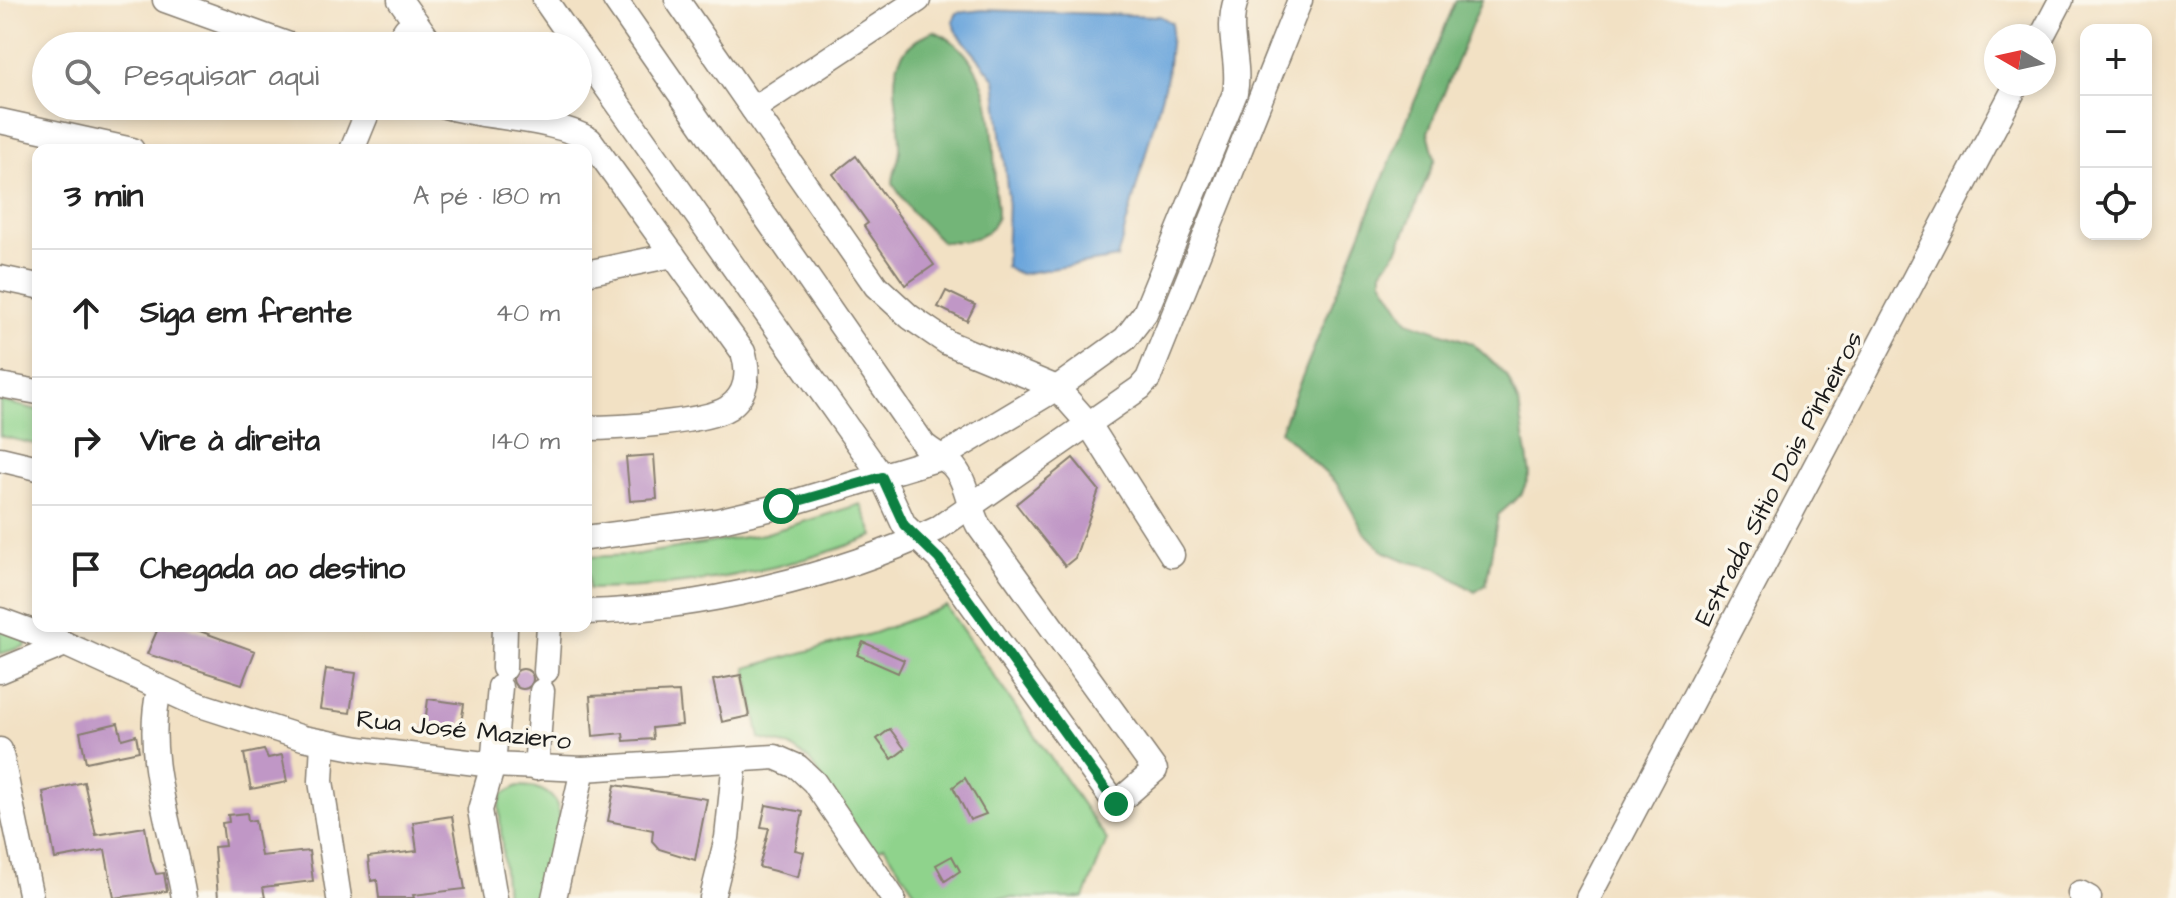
<!DOCTYPE html>
<html lang="pt">
<meta charset="utf-8">
<style>
:root{--surface:#fff;--page:#f6f6f6;--text:#222;--muted:#767676;--line:#e0e0e0}
body{margin:0;font-family:"Architects Daughter",sans-serif;background:var(--page);color:var(--text)}
.controls{position:absolute;right:24px;top:24px;display:grid;overflow:hidden;border-radius:16px;box-shadow:0 4px 12px #0003}
.controls button{width:72px;height:72px;display:grid;place-items:center;padding:0;border:0;border-bottom:2px solid var(--line);background:var(--surface);color:var(--text);font:40px sans-serif}
.compass{position:absolute;left:1984px;top:24px;width:72px;height:72px;border-radius:50%;background:var(--surface);box-shadow:0 4px 12px #0003;rotate:279deg}
.stop{position:absolute;width:24px;height:24px;margin:-18px;border:6px solid #0b8043;border-radius:50%;background:#fff}
.stop.end{background:#0b8043;border-color:#fff;box-shadow:0 2px 8px #0008}
.list{margin:0;padding:0;list-style:none}
h2{display:flex;justify-content:space-between;align-items:center;height:104px;margin:0;padding:0 32px;font-size:34px}
h2 small{font-size:26px;font-weight:400;color:var(--muted)}
.list li{display:grid;grid-template-columns:52px 1fr auto;gap:24px;align-items:center;box-sizing:border-box;height:128px;padding:0 32px;border-top:2px solid var(--line)}
.list b{display:block;font-size:30px;white-space:nowrap}
.list em{font-size:26px;font-style:normal;color:var(--muted)}
.icon{flex:none;width:44px;height:44px;fill:none;stroke:currentColor;stroke-width:2;stroke-linecap:round;stroke-linejoin:round}
.map{position:relative;flex:none;width:2176px;height:898px;overflow:hidden}
.search{position:absolute;background:var(--surface);box-shadow:0 4px 12px #0003;left:32px;top:32px;width:560px;height:88px;display:flex;align-items:center;gap:20px;box-sizing:border-box;padding:0 28px;border-radius:44px;color:var(--muted);font-size:30px}
.panel{position:absolute;background:var(--surface);box-shadow:0 4px 12px #0003;left:32px;top:144px;width:560px;height:488px;border-radius:16px}
.map>svg:first-child{display:block}
.green{fill:#8fd38c;stroke:#567854;stroke-width:2}
.forest{fill:#73b578;stroke:#48684a;stroke-width:2}
.water{fill:#6ca6dc;stroke:#44617c;stroke-width:2}
.building{fill:#c097c6}
.lines{fill:none;stroke-linecap:round;stroke-linejoin:round}
.minor-casing{stroke:#877e70;stroke-width:27}
.minor{stroke:#fff;stroke-width:24}
.route{stroke:#0b8043;stroke-width:10}
.labels{text-anchor:middle;stroke-width:7;stroke-linejoin:round;paint-order:stroke}
.street-label{font-size:26px;fill:#1c1c1c;stroke:#fbf7ec}
</style>
<div class="map">
<svg width="2176" height="898" viewBox="0 0 2176 898">
<rect width="100%" height="100%" fill="#fbf7ec"/>
<filter id="ink" filterUnits="userSpaceOnUse"><feTurbulence type="fractalNoise" baseFrequency=".0125" numOctaves="2"/><feDisplacementMap in="SourceGraphic" scale="16" xChannelSelector="R" yChannelSelector="G"/><feConvolveMatrix kernelMatrix="1 2 1 2 8 2 1 2 1" color-interpolation-filters="sRGB"/></filter>
<filter id="wash" filterUnits="userSpaceOnUse"><feTurbulence type="fractalNoise" baseFrequency=".006" numOctaves="4" result="noise"/><feDisplacementMap in="SourceGraphic" scale="32" xChannelSelector="R" yChannelSelector="G"/><feGaussianBlur stdDeviation="1.8" result="paint"/><feColorMatrix in="noise" values="0 0 0 0 0 0 0 0 0 0 0 0 0 0 0 0 0 1.4 0 .05"/><feComposite in="paint" operator="in"/></filter>
<g filter="url(#wash)">
<rect width="100%" height="100%" fill="#f2e1c4"/>
<!-- green -->
<g class="green">
<polygon points="0,401 38,410 38,445 0,436"/>
<path d="M861,504l13,32c-90,35 -189,52 -285,53l-2,-32 46,-2 131,-21z"/>
<polygon points="946,606 1107,840 1084,898 919,898 884,846 873,852 809,760 790,746 760,739 746,668 874,633"/>
<polygon points="0,629 25,638 26,646 0,654"/>
<path d="M518,786c69,0 34,69 25,112h-37l-7,-92 3,-11z"/>
</g>
<!-- forest -->
<g class="forest">
<polygon points="1456,0 1482,0 1428,132 1435,159 1398,249 1382,271 1382,280 1408,321 1472,343 1507,376 1519,404 1530,474 1521,495 1498,515 1486,585 1475,592 1437,568 1409,562 1383,551 1364,532 1337,484 1280,431"/>
<path d="M934,31c61,25 60,103 61,158 0,9 4,23 1,31 -9,21 -35,22 -54,22l-31,-31 -18,-27c0,-14 8,-25 7,-38 0,-50 -24,-92 34,-115z"/>
</g>
<!-- water -->
<polygon class="water" points="983,10 1160,16 1172,23 1167,76 1117,258 1020,274 1006,267 1008,197 995,79 955,30 953,21 957,13"/>
<g id="blocks">
<!-- building -->
<g class="building">
<polygon points="856,156 934,265 905,285 864,226 868,223 833,174"/>
<polygon points="946,291 975,305 967,321 938,307"/>
<polygon points="654,455 657,499 630,501 626,457"/>
<polygon points="1073,458 1099,490 1075,558 1065,566 1016,504"/>
<polygon points="159,626 186,626 255,651 242,684 147,654"/>
<polygon points="863,642 904,660 898,673 857,655"/>
<polygon points="326,669 356,673 350,713 320,709"/>
<circle cx="523" cy="679" r="10"/>
<polygon points="741,675 749,716 722,722 713,680"/>
<polygon points="679,692 682,725 652,728 653,739 624,741 623,733 593,736 590,696"/>
<polygon points="428,699 464,704 459,736 424,732"/>
<polygon points="118,723 122,739 136,735 139,751 86,762 80,732"/>
<polygon points="890,729 905,749 892,759 877,739"/>
<polygon points="264,750 268,758 282,755 287,782 251,789 244,754"/>
<polygon points="965,778 986,814 970,820 953,787"/>
<polygon points="84,782 96,835 145,827 151,860 156,874 164,873 167,891 114,898 105,850 55,859 43,792"/>
<polygon points="615,785 707,799 695,860 659,849 652,841 653,830 608,821"/>
<polygon points="766,805 803,812 795,850 804,852 798,877 759,867 769,828 761,827"/>
<polygon points="247,813 248,821 255,820 261,856 309,851 313,881 263,887 265,898 218,898 214,847 225,846 222,823 229,822 228,815"/>
<polygon points="452,816 465,889 413,895 414,898 379,898 377,880 371,881 368,857 417,851 413,822"/>
<polygon points="952,856 960,871 945,881 936,865"/>
</g>
</g>
</g>
<g filter="url(#ink)">
<use href="#blocks" fill-opacity="0" stroke="#877e70" stroke-width="2"/>
<g class="lines">
<defs>
<g id="minor">
<polyline points="165,0 292,46"/>
<polyline points="400,0 433,46"/>
<polyline points="545,0 577,46"/>
<polyline points="677,0 876,286 910,317 948,343 1057,388 1088,423 1172,555"/>
<polyline points="2042,36 2061,0"/>
<polyline points="395,46 406,29 416,22"/>
<path d="M578,47l304,430 22,48 35,34 177,245 39,-34 -177,-245c-10,-19 -11,-46 -27,-61 -8,-7 -19,-12 -27,-19l-309,-445"/>
<path d="M445,106c43,13 109,12 145,34l153,212c7,21 4,43 -15,56 -23,15 -113,20 -142,20"/>
<polyline points="753,109 918,0"/>
<polyline points="0,121 132,150"/>
<polyline points="352,150 370,106"/>
<polyline points="586,273 673,255"/>
<polyline points="0,278 38,286"/>
<polyline points="0,385 38,392"/>
<polyline points="0,459 38,468"/>
<path d="M586,538l131,-17 64,-15 159,-48 117,-70 68,-49 20,-26 90,-220c6,-32 -10,-60 1,-93"/>
<path d="M586,612c112,-3 250,-35 351,-83l203,-141 8,-9 152,-379"/>
<polyline points="0,620 65,644 194,703 303,738 359,749 493,765 583,769 775,757 798,767 814,782 893,898"/>
<polyline points="504,668 505,626"/>
<polyline points="0,671 65,644"/>
<polyline points="546,671 549,626"/>
<path d="M159,690c-16,68 14,141 25,208"/>
<polyline points="323,742 321,781 339,898"/>
<polyline points="0,750 31,898"/>
<polyline points="536,768 542,691"/>
<polyline points="2080,893 2089,898"/>
<polyline points="495,898 480,810 493,765 500,687"/>
<polyline points="554,898 583,769"/>
<polyline points="712,898 727,838 735,760"/>
<polyline points="1588,898 2017,84"/>
</g>
</defs>
<!-- minor casing -->
<use href="#minor" class="minor-casing"/>
<!-- minor -->
<use href="#minor" class="minor"/>
</g>
</g>
<g class="lines" filter="url(#ink)">
<!-- route -->
<polyline class="route" points="781,506 882,477 904,525 939,559 1116,804"/>
</g>
<g class="labels">
<!-- street labels -->
<g class="street-label">
<text transform="translate(1778 478) rotate(-62)" y="9">Estrada Sítio Dois Pinheiros</text>
<text transform="translate(464 729) rotate(6)" y="9">Rua José Maziero</text>
</g>
</g>
</svg>
<div class="controls">
<button>+</button>
<button>−</button>
<button><svg class="icon" aria-label="locate" viewBox="0 0 24 24"><circle cx="12" cy="12" r="6"/><path d="M12 2v4M12 18v4M2 12h4M18 12h4"/></svg></button>
</div>
<svg class="compass" viewBox="-18 -18 36 36"><path d="M0-13l5 13h-10z" fill="#e53935"/><path d="M0 13l5-13h-10z" fill="#767676"/></svg>
<div class="stop" style="left:781px;top:506px"></div>
<div class="stop end" style="left:1116px;top:804px"></div>
<div class="search"><svg class="icon" aria-label="search" viewBox="0 0 24 24"><circle cx="10" cy="10" r="6"/><path d="M15 15l6 6"/></svg>Pesquisar aqui</div>
<section class="panel">
<h2>3 min<small>A pé · 180 m</small></h2>
<ul class="list">
<li><svg class="icon" aria-label="ahead" viewBox="0 0 24 24"><path d="M12 20V5M6 11l6-6 6 6"/></svg><div><b>Siga em frente</b></div><em>40 m</em></li>
<li><svg class="icon" aria-label="right" viewBox="0 0 24 24"><path d="M7 20v-9h11M14 6l5 5-5 5"/></svg><div><b>Vire à direita</b></div><em>140 m</em></li>
<li><svg class="icon" aria-label="arrive" viewBox="0 0 24 24"><path d="M6 21V4h12l-3 4 3 4H6"/></svg><div><b>Chegada ao destino</b></div></li>
</ul>
</section>
</div>
